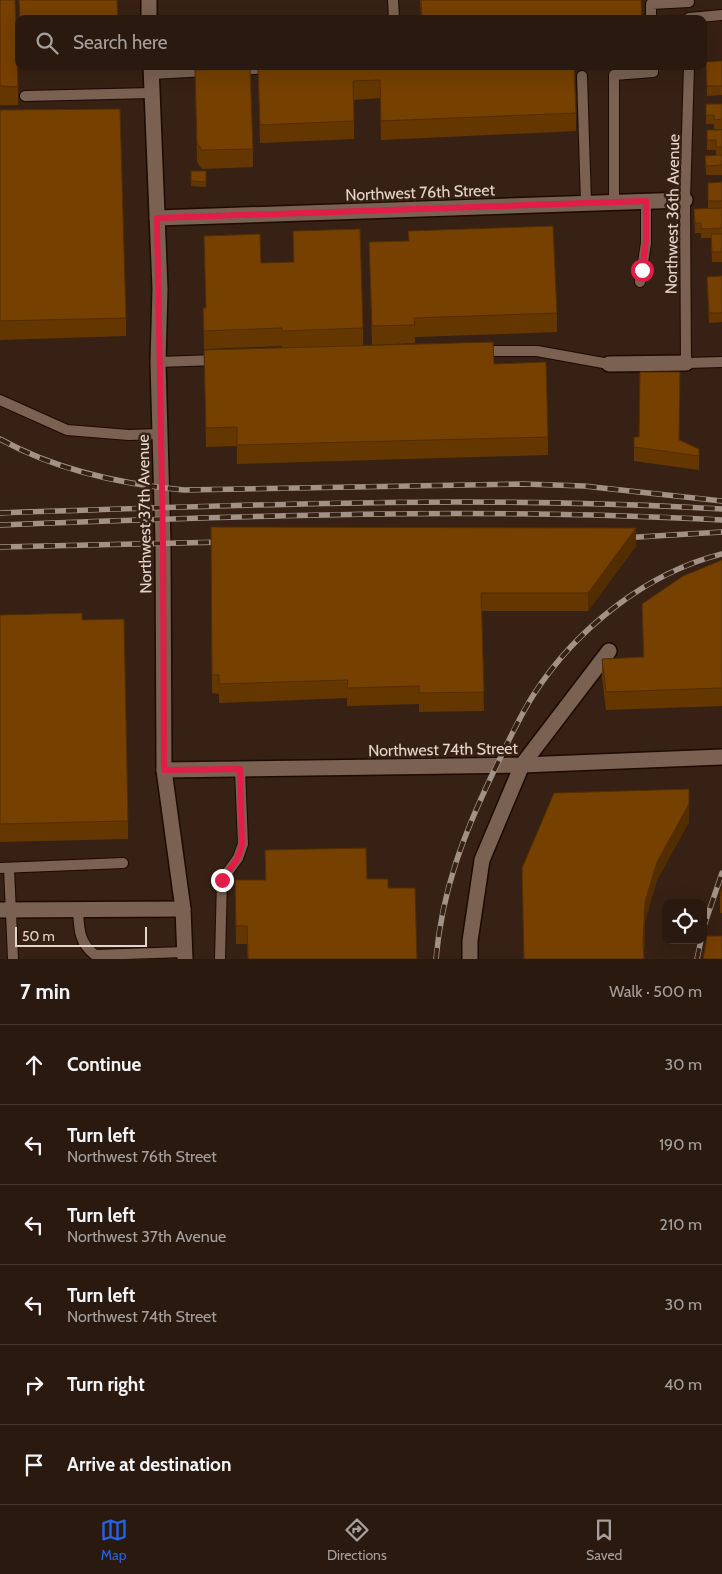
<!DOCTYPE html>
<meta charset="utf-8">
<style>
:root{--surface:#29190f;--page:#35261d;--text:#f1f3f6;--muted:#a5a09e;--line:#45382f;--accent:#2563eb}
body{margin:0;font-family:Cabin,sans-serif;background:var(--page);color:var(--text)}
.controls{position:absolute;right:15px;bottom:15px;display:grid;overflow:hidden;border-radius:10px;box-shadow:0 5px 20px #0002}
.controls button{width:45px;height:45px;display:grid;place-items:center;padding:0;border:0;border-bottom:1px solid var(--line);background:var(--surface);color:var(--text);font:25px sans-serif}
.scale{position:absolute;left:15px;bottom:12px;width:132px;box-sizing:border-box;padding-left:5px;border:2px solid #e4d5cc;border-top:0;font-size:14px;line-height:18px;white-space:nowrap;color:#e4d5cc;-webkit-text-stroke:4px #372114;paint-order:stroke}
.stop{position:absolute;width:15px;height:15px;margin:-11px;border:4px solid #e11d48;border-radius:50%;background:#fff}
.stop.end{background:#e11d48;border-color:#fff;box-shadow:0 1px 5px #0008}
.list{margin:0;padding:0;list-style:none}
h2{display:flex;justify-content:space-between;align-items:center;height:65px;margin:0;padding:0 20px;font-size:21px}
h2 small{font-size:16px;font-weight:400;color:var(--muted)}
.list li{display:grid;grid-template-columns:32px 1fr auto;gap:15px;align-items:center;box-sizing:border-box;height:80px;padding:0 20px;border-top:1px solid var(--line)}
.list b{display:block;font-size:19px;white-space:nowrap}
.list p{margin:0;font-size:16px;white-space:nowrap;color:var(--muted)}
.list em{font-size:16px;font-style:normal;color:var(--muted)}
.icon{flex:none;width:28px;height:28px;fill:none;stroke:currentColor;stroke-width:2;stroke-linecap:round;stroke-linejoin:round}
.map{position:relative;flex:none;width:722px;height:959px;overflow:hidden}
.search{position:absolute;background:var(--surface);box-shadow:0 5px 20px #0002;left:15px;right:15px;top:15px;height:55px;display:flex;align-items:center;gap:12px;box-sizing:border-box;padding:0 18px;border-radius:10px;color:var(--muted);font-size:19px}
.sheet{height:545px;background:var(--surface)}
nav{display:flex;justify-content:space-around;align-items:center;box-sizing:border-box;height:70px;border-top:1px solid var(--line);background:var(--surface);font-size:14px;color:var(--muted)}
nav a{display:grid;justify-items:center;gap:2px}
nav .on{color:var(--accent)}
.map>svg:first-child{display:block}
.lines{fill:none;stroke-linecap:round;stroke-linejoin:round}
.lane-casing{stroke:#1d0a01;stroke-width:12}
.street-casing{stroke:#1d0a01;stroke-width:18}
.secondary-casing{stroke:#1d0a01;stroke-width:18}
.lane{stroke:#7a6151;stroke-width:10}
.street{stroke:#7a6151;stroke-width:15}
.secondary{stroke:#7a6151;stroke-width:15}
.rail-casing{stroke:#a29186;stroke-width:5.5}
.rail{stroke:#372114;stroke-width:4;stroke-dasharray:11;stroke-linecap:butt}
.wall{fill:#653700}
.shaded-wall{fill:#522d00}
.building{fill:#754000;stroke:#522d00}
.route{stroke:#e11d48;stroke-width:6}
.labels{text-anchor:middle;stroke-width:5;stroke-linejoin:round;paint-order:stroke}
.street-label{font-size:16px;fill:#e4d5cc;stroke:#372114}
</style>
<div class="map">
<svg width="722" height="959" viewBox="0 0 722 959">
<rect width="100%" height="100%" fill="#372114"/>
<g class="lines">
<defs>
<g id="lane">
<polyline points="393,0 394,19"/>
<polyline points="689,18 722,15"/>
<polyline points="651,19 651,4 689,2"/>
<polyline points="689,66 685,200 686,363 722,362"/>
<polyline points="237,70 311,66"/>
<polyline points="151,74 208,71"/>
<polyline points="582,76 586,203"/>
<polyline points="25,96 152,93"/>
<polyline points="614,202 614,75 653,72 653,66"/>
<polyline points="640,282 646,243 646,201"/>
<polyline points="481,351 537,351 609,364"/>
<polyline points="158,362 217,360"/>
<polyline points="0,400 67,430 129,435 160,434"/>
<polyline points="0,868 123,863"/>
<polyline points="9,868 13,959"/>
<path d="M78,910c1,19 1,33 17,45l90,-3"/>
<polyline points="220,959 222,880 238,858 243,844 240,769"/>
</g>
<g id="street">
<polyline points="157,218 685,200"/>
<polyline points="609,364 686,363"/>
<polyline points="164,770 522,765 722,757"/>
<polyline points="0,910 183,909"/>
<polyline points="470,959 470,941 482,860 522,765 609,651"/>
</g>
<g id="secondary">
<polyline points="149,0 149,19"/>
<polyline points="151,66 160,289 158,362 163,543 164,770 183,909 185,959"/>
</g>
</defs>
<!-- lane casing -->
<use href="#lane" class="lane-casing"/>
<!-- street casing -->
<use href="#street" class="street-casing"/>
<!-- secondary casing -->
<use href="#secondary" class="secondary-casing"/>
<!-- lane -->
<use href="#lane" class="lane"/>
<!-- street -->
<use href="#street" class="street"/>
<!-- secondary -->
<use href="#secondary" class="secondary"/>
<defs>
<g id="rail">
<path d="M0,439c56,31 120,45 184,51l339,-6 61,2 138,15"/>
<path d="M0,513c241,-8 481,-18 722,-4"/>
<path d="M0,525c241,-9 481,-18 722,-5"/>
<polyline points="622,538 722,532"/>
<polyline points="0,547 225,542"/>
<polyline points="703,929 722,873"/>
<path d="M436,959c6,-68 27,-123 56,-184 13,-27 26,-56 42,-81 42,-65 112,-121 188,-140"/>
<polyline points="697,959 701,940"/>
</g>
</defs>
<!-- rail casing -->
<use href="#rail" class="rail-casing"/>
<!-- rail -->
<use href="#rail" class="rail"/>
</g>
<!-- wall -->
<g class="wall">
<polygon points="0,0 18,87 18,105 0,105"/>
<polygon points="420,0 641,0 642,19 421,19"/>
<polygon points="722,61 722,95 707,96 706,62"/>
<polygon points="322,66 576,113 576,131 381,140 380,98 354,100 354,139 260,143 258,69"/>
<polygon points="195,70 253,149 253,167 202,169 197,162"/>
<polygon points="706,104 722,104 722,129 714,129 714,124 706,124"/>
<polygon points="0,110 126,318 126,336 0,340"/>
<polygon points="707,130 722,130 722,175 706,175 705,156 716,155 716,150 707,150"/>
<polygon points="191,171 206,171 206,187 191,186"/>
<polygon points="722,182 722,262 712,262 711,238 701,238 701,233 695,233 694,209 708,208 708,183"/>
<polygon points="293,231 363,328 363,346 494,364 548,437 548,455 237,464 237,446 206,447 204,350 282,348 282,346 204,349 203,308 206,308 204,236 261,263 293,262"/>
<polygon points="369,242 557,313 557,332 415,337 415,343 372,345"/>
<polygon points="722,276 722,322 709,323 707,277"/>
<polygon points="634,437 679,440 699,449 699,470 634,461"/>
<polygon points="211,527 636,546 588,611 482,611 484,711 419,712 419,704 347,706 347,698 219,703 219,694 212,693"/>
<polygon points="722,560 722,706 606,710 602,678 602,659 643,657 642,604"/>
<polygon points="0,615 82,620 128,821 128,839 0,842"/>
<polygon points="689,822 657,880 645,921 644,959 524,959 522,868"/>
<polygon points="265,850 367,879 388,888 417,959 248,959 247,944 236,944 235,880 265,880"/>
<rect x="720" y="895" width="2" height="18"/>
</g>
<!-- shaded-wall -->
<g class="shaded-wall">
<polygon points="636,528 636,546 588,611 588,593"/>
<polygon points="689,804 689,822 657,880 645,921 643,959 645,902 657,862"/>
</g>
<!-- building -->
<g class="building">
<polygon points="0,0 15,0 18,87 0,86"/>
<polygon points="19,0 117,0 118,19 20,19"/>
<polygon points="421,0 641,0 642,19 422,19"/>
<polygon points="722,61 722,86 707,86 706,62"/>
<polygon points="322,66 574,66 576,113 381,121 380,80 353,81 354,121 260,125 258,69"/>
<polygon points="250,68 253,149 202,150 197,143 195,70"/>
<polygon points="706,104 722,104 722,119 714,120 714,115 706,115"/>
<polygon points="120,109 126,318 0,321 0,110"/>
<polygon points="707,130 722,130 722,147 716,147 716,140 707,140"/>
<polygon points="722,155 722,165 706,166 705,156"/>
<polygon points="191,171 206,171 206,182 191,181"/>
<polygon points="722,182 722,201 708,201 708,183"/>
<polygon points="722,208 722,228 701,229 701,223 695,223 694,209"/>
<polygon points="553,226 557,313 414,318 415,325 372,326 369,242 409,241 408,231"/>
<polygon points="360,229 363,328 282,331 282,328 204,331 203,308 206,308 204,236 260,234 261,263 294,262 293,231"/>
<polygon points="711,234 722,234 722,252 712,252"/>
<polygon points="722,276 722,313 709,313 707,277"/>
<polygon points="493,342 494,364 546,362 548,437 237,445 237,427 206,428 204,350"/>
<polygon points="640,372 680,372 679,440 699,449 699,456 634,447 634,437 639,437"/>
<polygon points="211,527 636,528 588,593 481,593 484,692 419,693 419,686 347,688 348,680 219,684 219,675 212,675"/>
<polygon points="722,560 722,688 606,692 602,659 644,657 642,604 683,576"/>
<polygon points="82,613 82,620 124,619 128,821 0,824 0,615"/>
<polygon points="689,789 689,804 657,862 645,902 643,943 644,959 524,959 522,868 554,793"/>
<polygon points="366,848 367,879 388,879 388,888 415,888 417,959 248,959 247,926 236,926 235,880 266,880 265,850"/>
<polygon points="722,887 722,895 720,895"/>
<polygon points="707,936 722,936 722,959 703,959"/>
</g>
<g class="lines">
<!-- route -->
<polyline class="route" points="222,880 238,858 242,844 240,769 164,770 163,543 157,218 646,201 646,242 642,270"/>
</g>
<g class="labels">
<!-- street labels -->
<g class="street-label">
<text transform="translate(420 192) rotate(-2)" y="6">Northwest 76th Street</text>
<text transform="translate(672 214) rotate(-89)" y="6">Northwest 36th Avenue</text>
<text transform="translate(144 514) rotate(-91)" y="6">Northwest 37th Avenue</text>
<text transform="translate(443 749) rotate(-1)" y="6">Northwest 74th Street</text>
</g>
</g>
</svg>
<div class="controls">
<button><svg class="icon" aria-label="locate" viewBox="0 0 24 24"><circle cx="12" cy="12" r="6"/><path d="M12 2v4M12 18v4M2 12h4M18 12h4"/></svg></button>
</div>
<div class="scale">50 m</div>
<div class="stop" style="left:642px;top:270px"></div>
<div class="stop end" style="left:222px;top:880px"></div>
<div class="search"><svg class="icon" aria-label="search" viewBox="0 0 24 24"><circle cx="10" cy="10" r="6"/><path d="M15 15l6 6"/></svg>Search here</div>
</div>
<section class="sheet">
<h2>7 min<small>Walk · 500 m</small></h2>
<ul class="list">
<li><svg class="icon" aria-label="ahead" viewBox="0 0 24 24"><path d="M12 20V5M6 11l6-6 6 6"/></svg><div><b>Continue</b></div><em>30 m</em></li>
<li><svg class="icon" aria-label="left" viewBox="0 0 24 24"><path d="M17 20v-9H6M10 6l-5 5 5 5"/></svg><div><b>Turn left</b><p>Northwest 76th Street</p></div><em>190 m</em></li>
<li><svg class="icon" aria-label="left" viewBox="0 0 24 24"><path d="M17 20v-9H6M10 6l-5 5 5 5"/></svg><div><b>Turn left</b><p>Northwest 37th Avenue</p></div><em>210 m</em></li>
<li><svg class="icon" aria-label="left" viewBox="0 0 24 24"><path d="M17 20v-9H6M10 6l-5 5 5 5"/></svg><div><b>Turn left</b><p>Northwest 74th Street</p></div><em>30 m</em></li>
<li><svg class="icon" aria-label="right" viewBox="0 0 24 24"><path d="M7 20v-9h11M14 6l5 5-5 5"/></svg><div><b>Turn right</b></div><em>40 m</em></li>
<li><svg class="icon" aria-label="arrive" viewBox="0 0 24 24"><path d="M6 21V4h12l-3 4 3 4H6"/></svg><div><b>Arrive at destination</b></div></li>
</ul>
</section>
<nav>
<a class="on"><svg class="icon" aria-label="map" viewBox="0 0 24 24"><path d="M3 6l6-2 6 2 6-2v14l-6 2-6-2-6 2zM9 4v14M15 6v14"/></svg>Map</a>
<a><svg class="icon" aria-label="directions" viewBox="0 0 24 24"><path d="M12 3l9 9-9 9-9-9zM9 14v-3h6M13 9l2 2-2 2"/></svg>Directions</a>
<a><svg class="icon" aria-label="saved" viewBox="0 0 24 24"><path d="M7 4h10v16l-5-4-5 4z"/></svg>Saved</a>
</nav>
